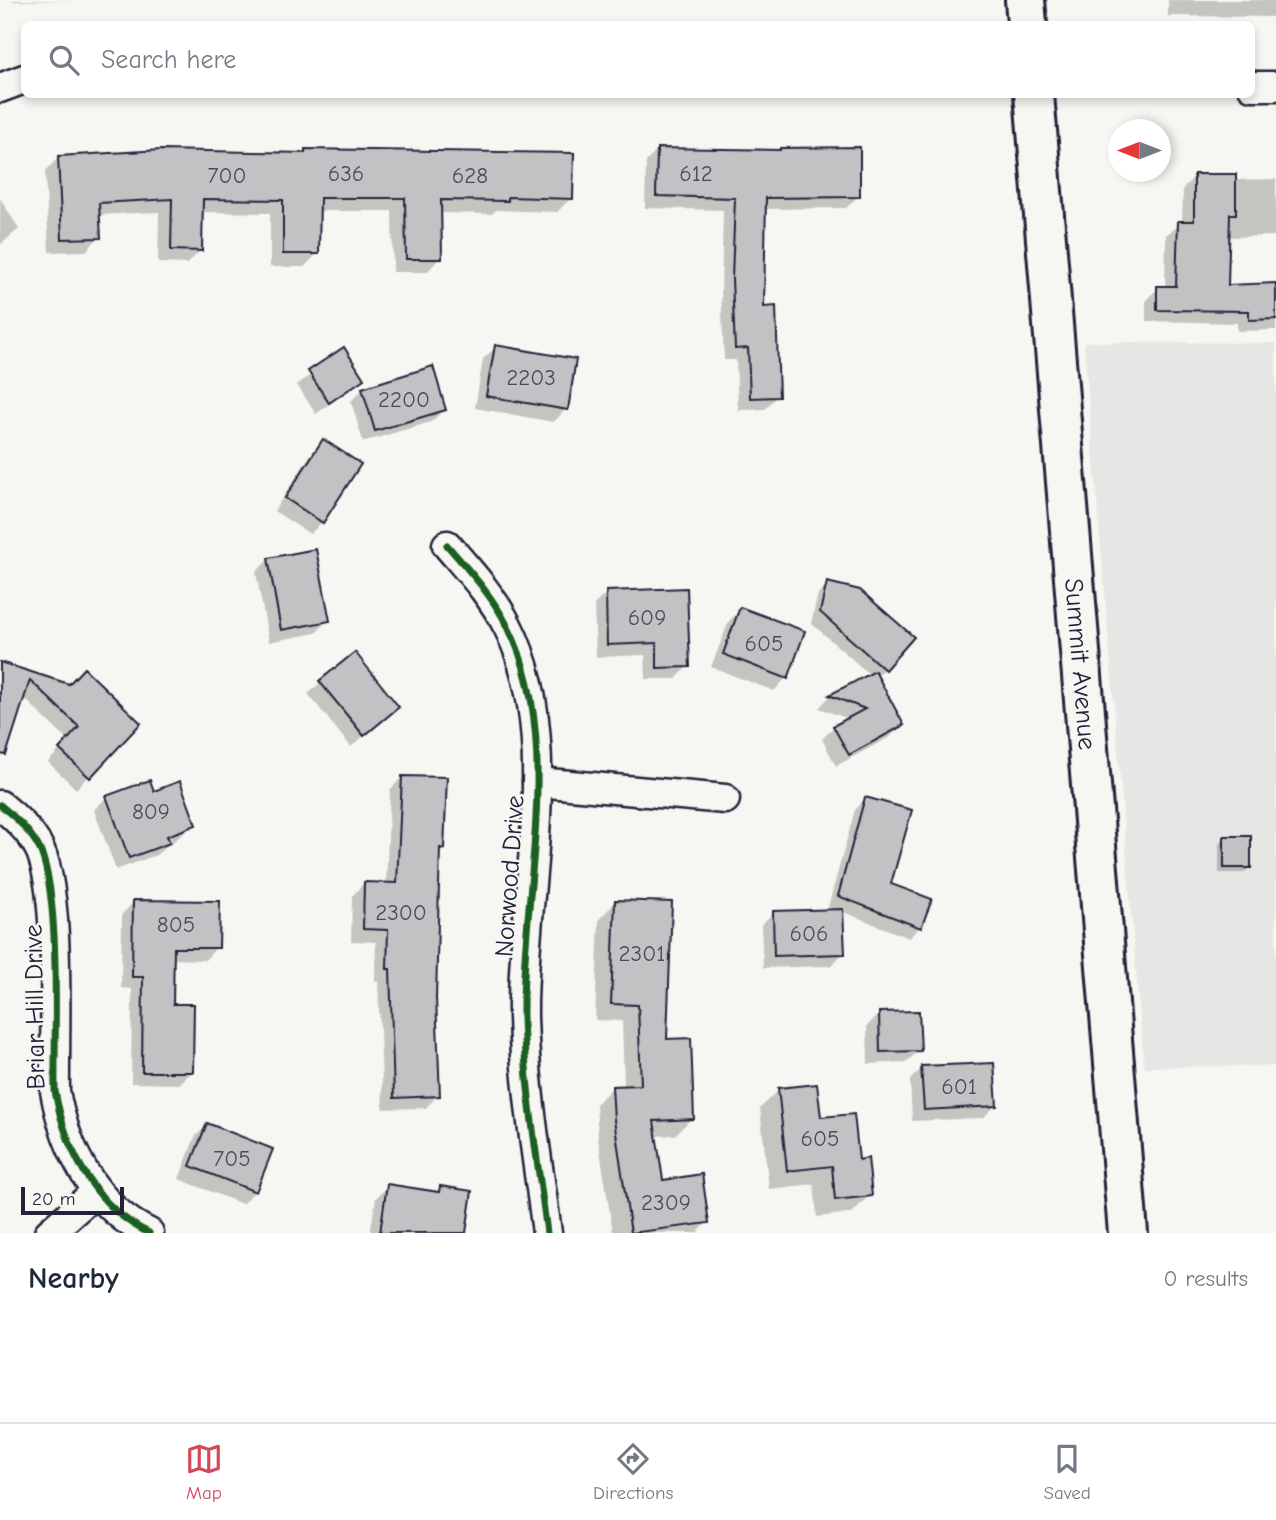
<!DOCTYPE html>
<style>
:root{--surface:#fff;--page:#f6f6f7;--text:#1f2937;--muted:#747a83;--line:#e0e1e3;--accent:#d1495b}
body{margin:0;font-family:"Comic Neue",sans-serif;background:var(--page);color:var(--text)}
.compass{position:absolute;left:1108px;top:119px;width:63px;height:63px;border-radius:50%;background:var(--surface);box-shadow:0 4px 10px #0003;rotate:270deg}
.scale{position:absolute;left:21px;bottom:18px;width:103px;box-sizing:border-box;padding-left:7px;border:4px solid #22223b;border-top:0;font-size:19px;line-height:24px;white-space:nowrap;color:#22223b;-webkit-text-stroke:5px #f6f6f2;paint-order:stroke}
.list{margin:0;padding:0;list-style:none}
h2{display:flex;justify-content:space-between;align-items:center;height:91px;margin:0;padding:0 28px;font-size:30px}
h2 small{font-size:23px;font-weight:400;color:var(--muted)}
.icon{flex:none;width:38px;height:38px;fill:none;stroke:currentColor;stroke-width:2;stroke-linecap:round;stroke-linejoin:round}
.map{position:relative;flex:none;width:1276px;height:1233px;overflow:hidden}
.search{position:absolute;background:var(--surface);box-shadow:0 4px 10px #0003;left:21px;right:21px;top:21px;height:77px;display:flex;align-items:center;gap:18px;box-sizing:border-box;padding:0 24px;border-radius:10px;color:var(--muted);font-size:26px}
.sheet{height:189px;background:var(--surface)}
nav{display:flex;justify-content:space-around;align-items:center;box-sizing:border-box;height:98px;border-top:2px solid var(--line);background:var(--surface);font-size:19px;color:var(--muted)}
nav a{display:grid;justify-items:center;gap:4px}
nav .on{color:var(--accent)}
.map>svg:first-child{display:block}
.built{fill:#e6e6e4}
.shadow{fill:#0003}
.building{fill:#c2c2c4;stroke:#22223b;stroke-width:2}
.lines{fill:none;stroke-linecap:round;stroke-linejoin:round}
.minor-casing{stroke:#22223b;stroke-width:33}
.secondary-casing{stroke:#22223b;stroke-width:44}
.minor{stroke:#f6f6f2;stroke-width:28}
.secondary{stroke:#f6f6f2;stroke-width:38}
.cycleway-casing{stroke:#f6f6f2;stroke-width:11}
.cycleway{stroke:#1b5e20;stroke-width:7}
.labels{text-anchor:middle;stroke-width:5;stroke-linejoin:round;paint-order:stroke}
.number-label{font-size:23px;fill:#4a4a5d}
.street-label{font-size:26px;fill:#22223b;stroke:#f6f6f2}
</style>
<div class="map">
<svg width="1276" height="1233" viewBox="0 0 1276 1233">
<rect width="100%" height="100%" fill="#f6f6f2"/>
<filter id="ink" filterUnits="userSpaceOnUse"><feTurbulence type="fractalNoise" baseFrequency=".0143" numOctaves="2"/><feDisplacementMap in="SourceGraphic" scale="14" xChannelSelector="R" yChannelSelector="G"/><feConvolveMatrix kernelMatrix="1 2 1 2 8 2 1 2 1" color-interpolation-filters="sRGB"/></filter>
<g filter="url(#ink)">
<!-- built -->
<polygon class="built" points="1084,342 1276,343 1276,1066 1144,1067"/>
<!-- shadow -->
<g class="shadow">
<polygon points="13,0 79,0 13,1"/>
<polygon points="1168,0 1276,0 1276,17 1168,16"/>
<polygon points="658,149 778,152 780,149 858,196 846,208 764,209 762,309 777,396 765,409 738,410 736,360 724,360 721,292 723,210 645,208 646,162"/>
<polygon points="306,151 571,198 557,212 496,210 492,214 440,213 440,258 427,272 393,272 392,211 318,211 318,253 304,267 270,267 270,213 201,212 201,250 187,264 158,263 159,212 98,215 99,237 86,251 49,252 45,171 59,157 301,155"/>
<polygon points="1195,176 1234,180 1276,179 1276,236 1227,237 1226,286 1276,285 1276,330 1237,331 1237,323 1146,321 1146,300 1158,288 1165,288 1166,235 1182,223 1183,188"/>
<polygon points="0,198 19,229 0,245"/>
<polygon points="496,347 566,409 554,422 475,408 483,359"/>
<polygon points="343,350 362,379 316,414 297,385"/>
<polygon points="363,389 444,410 431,422 363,442 351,401"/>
<polygon points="323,441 322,522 310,534 274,511 311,454"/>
<polygon points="268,560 328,620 316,633 269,642 256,572"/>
<polygon points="827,584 884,669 876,676 902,725 890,737 836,766 822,739 834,727 849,719 819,708 830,696 870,675 811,623 818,594"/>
<polygon points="606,593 688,666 676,679 646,679 645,655 596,657 594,605"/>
<polygon points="741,609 786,678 774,691 711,667 729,621"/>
<polygon points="0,664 69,685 139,723 76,789 48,762 68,741 23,697 0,727"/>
<polygon points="321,682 397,707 351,747 308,694"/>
<polygon points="402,777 443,848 438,853 434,998 438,1095 426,1108 383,1109 378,981 375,981 376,942 351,941 352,896 364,883 386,884 390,790"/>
<polygon points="153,793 194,825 156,855 116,870 94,810 107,797"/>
<polygon points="865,799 889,885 920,927 909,938 841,911 843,953 831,966 763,968 761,925 773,913 839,911 828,907 855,810"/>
<polygon points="1224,838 1250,867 1244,873 1219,873 1219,844"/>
<polygon points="134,902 217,947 205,960 172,959 171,1005 192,1072 179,1084 131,1083 132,989 121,988 122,914"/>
<polygon points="616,902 692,1118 675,1135 654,1136 662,1182 707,1222 697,1233 613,1233 598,1138 596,1104 613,1087 624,1087 622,1021 595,1020 599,919"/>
<polygon points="879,1014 919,1050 907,1062 868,1064 867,1026"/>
<polygon points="922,1068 995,1106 983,1118 912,1121 910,1080"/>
<polygon points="779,1090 820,1119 858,1162 870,1195 852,1213 817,1217 814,1184 769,1189 760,1108"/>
<polygon points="207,1125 255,1191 242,1204 179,1179 195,1137"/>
<polygon points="388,1186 436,1193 441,1188 464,1233 370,1233 376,1198"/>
</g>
<!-- building -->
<g class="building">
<polygon points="860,147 860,197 766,198 764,307 776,306 779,397 750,398 748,348 735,349 732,279 735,198 656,196 657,148 780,150 780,148"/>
<polygon points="305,149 574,153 573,199 508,197 508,201 441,200 442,259 406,259 405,198 320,198 319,254 283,254 283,200 203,199 202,251 171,250 172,199 99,203 101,238 62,239 58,156 162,150 305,153"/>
<polygon points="1194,174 1236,174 1236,214 1230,214 1228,285 1276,283 1276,319 1249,320 1249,311 1157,310 1157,286 1176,286 1178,221 1194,221"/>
<polygon points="495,345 576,359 568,410 486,396"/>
<polygon points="344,347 364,379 329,403 308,371"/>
<polygon points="433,366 446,410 375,431 362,388"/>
<polygon points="323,439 361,464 323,523 285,498"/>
<polygon points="316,549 330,621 281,630 268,558"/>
<polygon points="827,582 860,590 914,637 885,670 820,612"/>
<polygon points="687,588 690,667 657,668 657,643 607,645 606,591"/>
<polygon points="740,607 805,631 788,679 723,654"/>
<polygon points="355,652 399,707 364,736 319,681"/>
<polygon points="0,662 69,684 84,668 141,723 90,778 59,749 79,727 30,680 6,755 0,754"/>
<polygon points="875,671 904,725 849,755 833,726 865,709 829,695"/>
<polygon points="402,776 447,777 444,849 440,848 436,998 440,1096 394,1098 390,969 387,969 388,930 363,929 364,882 397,883"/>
<polygon points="150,780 154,791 180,781 196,825 167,836 170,843 129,858 106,796"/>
<polygon points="865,797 912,810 891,884 932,899 921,928 838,896"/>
<rect x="1224" y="836" width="27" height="32"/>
<polygon points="133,900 220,901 219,948 174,948 173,1004 194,1004 193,1072 142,1072 143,977 132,977"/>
<polygon points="615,900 672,902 667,1039 691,1038 694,1119 654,1121 663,1180 702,1174 709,1223 631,1233 614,1120 612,1086 641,1085 638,1005 611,1004"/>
<polygon points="843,909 845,954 774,956 773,911"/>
<polygon points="919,1011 921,1051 880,1052 879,1012"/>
<polygon points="994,1063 997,1106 924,1110 921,1066"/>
<polygon points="817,1084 821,1117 854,1114 859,1160 868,1158 872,1196 835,1200 832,1166 787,1171 778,1088"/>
<polygon points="207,1123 273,1149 256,1192 190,1166"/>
<polygon points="387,1184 439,1192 440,1186 472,1191 466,1233 380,1233"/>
</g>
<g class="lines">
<defs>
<g id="minor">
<polyline points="1252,86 1276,86"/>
<polyline points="0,88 24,79"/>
<path d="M447,545c22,26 44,49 60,80 58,111 14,271 16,392 2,72 15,145 24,216"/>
<polyline points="537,782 725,799"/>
<path d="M0,805c14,11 28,24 37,39 25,40 17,194 18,247 10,57 39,116 94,142"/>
<polyline points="49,1233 97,1191"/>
</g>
<g id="secondary">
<polyline points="1025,0 1027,24"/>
<path id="s1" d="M1034,94l94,1139"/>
</g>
</defs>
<!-- minor casing -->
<use href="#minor" class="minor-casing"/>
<!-- secondary casing -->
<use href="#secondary" class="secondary-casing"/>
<!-- minor -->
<use href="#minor" class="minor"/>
<!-- secondary -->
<use href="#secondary" class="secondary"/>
<defs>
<g id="cycleway">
<path d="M447,545c22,26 44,49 60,80 58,111 14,271 16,392 2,72 15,145 24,216"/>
<path d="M0,805c14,11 28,24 37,39 25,40 17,194 18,247 10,57 39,116 94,142"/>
</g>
</defs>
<!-- cycleway casing -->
<use href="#cycleway" class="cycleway-casing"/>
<!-- cycleway -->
<use href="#cycleway" class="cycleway"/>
</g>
</g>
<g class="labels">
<!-- number labels -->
<g class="number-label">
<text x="346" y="181">636</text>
<text x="696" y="181">612</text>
<text x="227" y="183">700</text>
<text x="470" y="183">628</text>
<text x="531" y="385">2203</text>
<text x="404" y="407">2200</text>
<text x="647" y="625">609</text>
<text x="764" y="651">605</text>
<text x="151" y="819">809</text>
<text x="401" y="920">2300</text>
<text x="176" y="932">805</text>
<text x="809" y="941">606</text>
<text x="642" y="961">2301</text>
<text x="959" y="1094">601</text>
<text x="820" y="1146">605</text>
<text x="232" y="1166">705</text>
<text x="666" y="1210">2309</text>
</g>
<!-- street labels -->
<g class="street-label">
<text dy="9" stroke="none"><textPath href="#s1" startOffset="572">Summit Avenue</textPath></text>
<text transform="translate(509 876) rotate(-86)" y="9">Norwood Drive</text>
<text transform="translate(34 1007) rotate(-91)" y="9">Briar Hill Drive</text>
</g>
</g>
</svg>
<svg class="compass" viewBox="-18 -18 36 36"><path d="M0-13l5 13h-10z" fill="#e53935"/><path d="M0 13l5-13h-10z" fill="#747a83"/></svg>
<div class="scale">20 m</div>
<div class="search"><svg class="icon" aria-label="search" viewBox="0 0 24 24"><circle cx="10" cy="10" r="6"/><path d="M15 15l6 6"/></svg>Search here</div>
</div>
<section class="sheet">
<h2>Nearby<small>0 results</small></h2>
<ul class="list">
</ul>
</section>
<nav>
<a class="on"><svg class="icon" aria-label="map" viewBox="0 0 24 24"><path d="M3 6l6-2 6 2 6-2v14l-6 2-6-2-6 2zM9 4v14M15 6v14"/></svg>Map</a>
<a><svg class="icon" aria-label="directions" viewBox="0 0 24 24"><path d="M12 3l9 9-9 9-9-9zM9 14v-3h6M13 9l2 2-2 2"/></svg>Directions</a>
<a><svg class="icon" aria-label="saved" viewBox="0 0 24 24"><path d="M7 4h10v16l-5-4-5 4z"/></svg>Saved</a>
</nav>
